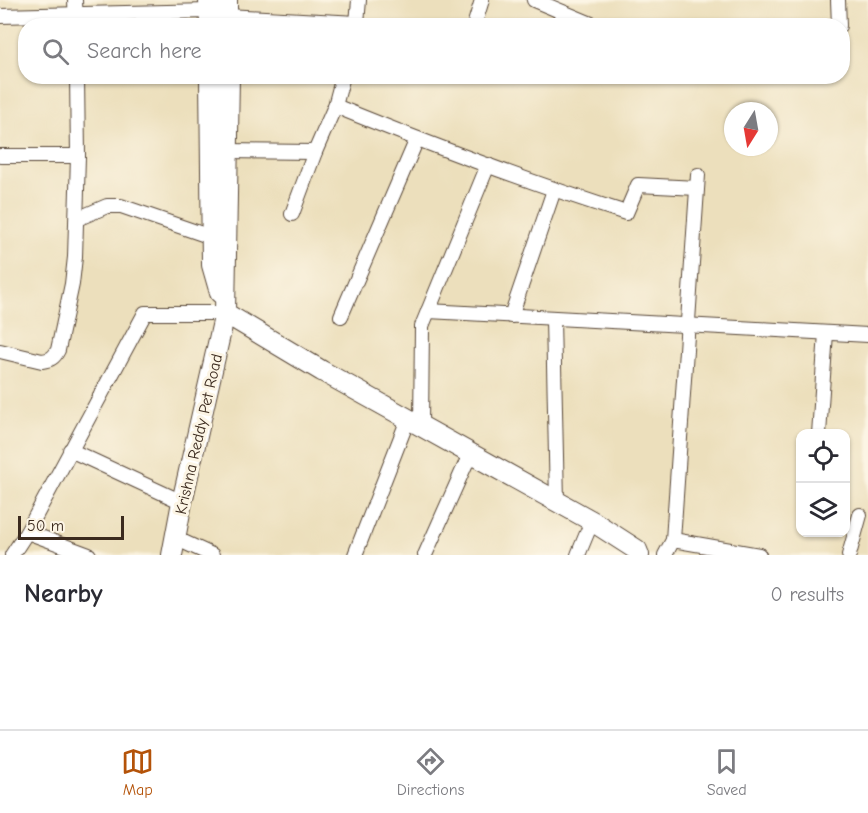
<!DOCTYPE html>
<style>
:root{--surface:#fff;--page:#f7f7f7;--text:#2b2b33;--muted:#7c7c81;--line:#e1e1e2;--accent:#b45309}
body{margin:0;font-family:"Comic Neue",sans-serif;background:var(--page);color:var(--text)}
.controls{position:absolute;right:18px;bottom:18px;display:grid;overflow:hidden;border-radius:12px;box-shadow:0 2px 4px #0004}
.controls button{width:54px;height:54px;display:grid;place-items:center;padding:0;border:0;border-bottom:2px solid var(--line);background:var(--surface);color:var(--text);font:30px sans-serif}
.compass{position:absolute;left:724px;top:102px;width:54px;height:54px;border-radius:50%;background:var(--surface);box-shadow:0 2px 4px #0004;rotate:191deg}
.scale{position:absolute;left:18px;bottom:15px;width:106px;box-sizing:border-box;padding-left:6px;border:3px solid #3b2a1e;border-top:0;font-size:16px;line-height:21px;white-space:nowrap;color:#3b2a1e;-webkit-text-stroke:4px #fcf5e5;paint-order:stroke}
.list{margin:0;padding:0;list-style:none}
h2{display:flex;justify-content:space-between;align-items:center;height:78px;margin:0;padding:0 24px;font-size:26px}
h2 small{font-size:20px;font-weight:400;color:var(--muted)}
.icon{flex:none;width:33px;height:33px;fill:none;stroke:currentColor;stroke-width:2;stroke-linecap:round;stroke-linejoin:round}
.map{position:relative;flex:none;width:868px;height:555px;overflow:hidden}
.search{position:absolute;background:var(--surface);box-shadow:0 2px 4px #0004;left:18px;right:18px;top:18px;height:66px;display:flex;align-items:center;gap:15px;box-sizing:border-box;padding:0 21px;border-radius:24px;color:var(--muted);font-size:22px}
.sheet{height:174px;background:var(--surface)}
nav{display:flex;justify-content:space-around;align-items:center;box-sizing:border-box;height:84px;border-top:2px solid var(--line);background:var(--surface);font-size:16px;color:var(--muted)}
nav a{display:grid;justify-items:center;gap:3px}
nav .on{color:var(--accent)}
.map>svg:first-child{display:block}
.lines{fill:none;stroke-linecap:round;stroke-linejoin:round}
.street-casing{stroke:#564536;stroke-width:16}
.secondary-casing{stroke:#564536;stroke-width:22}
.street{stroke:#fff;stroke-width:14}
.secondary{stroke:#fff;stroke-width:20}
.labels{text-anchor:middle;stroke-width:6;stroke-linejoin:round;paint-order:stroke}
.street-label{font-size:16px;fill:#3b2a1e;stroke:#fcf5e5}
</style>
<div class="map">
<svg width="868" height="555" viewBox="0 0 868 555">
<rect width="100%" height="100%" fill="#fcf5e5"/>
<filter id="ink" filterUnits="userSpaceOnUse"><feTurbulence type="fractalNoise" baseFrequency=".0167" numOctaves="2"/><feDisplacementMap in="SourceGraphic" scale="12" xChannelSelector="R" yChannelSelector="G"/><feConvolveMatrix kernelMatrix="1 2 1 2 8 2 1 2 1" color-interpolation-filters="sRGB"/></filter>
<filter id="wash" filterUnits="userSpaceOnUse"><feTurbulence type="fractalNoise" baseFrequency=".008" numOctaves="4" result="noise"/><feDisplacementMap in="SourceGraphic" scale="24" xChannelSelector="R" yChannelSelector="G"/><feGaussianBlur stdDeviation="1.35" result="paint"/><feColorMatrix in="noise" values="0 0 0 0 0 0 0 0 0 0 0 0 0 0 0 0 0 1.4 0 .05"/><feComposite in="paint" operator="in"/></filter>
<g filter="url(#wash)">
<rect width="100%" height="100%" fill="#ecdfbc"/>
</g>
<g filter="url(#ink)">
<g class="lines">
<defs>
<g id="street">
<polyline points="75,0 76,26"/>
<polyline points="534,0 596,26"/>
<polyline points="838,0 839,26"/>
<polyline points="0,16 209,11"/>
<polyline points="227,16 357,23 359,0"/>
<polyline points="474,26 482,0"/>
<polyline points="335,106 343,76"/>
<polyline points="228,151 315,152"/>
<polyline points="0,156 78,156"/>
<path d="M292,214l23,-62 20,-46c96,39 192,76 291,107l12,-28 59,3"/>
<polyline points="77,219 107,206 121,206 211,237"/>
<polyline points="428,311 868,335"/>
<polyline points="341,316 417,139"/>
<polyline points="511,316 554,190"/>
<polyline points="553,319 557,502"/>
<path d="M0,351l42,10c8,-1 12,-3 16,-11l14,-66 3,-27 3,-101 -1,-80"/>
<polyline points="421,426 422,326 488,165"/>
<polyline points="819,434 826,333"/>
<polyline points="70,450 182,502"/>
<polyline points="27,532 89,555"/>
<polyline points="175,538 212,555"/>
<polyline points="673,540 698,175"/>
<polyline points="12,555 27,532 145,313 225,313"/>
<polyline points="355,555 408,419"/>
<polyline points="425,555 471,452"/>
<polyline points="578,555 592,521"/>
<polyline points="665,555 673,540 759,555"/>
<polyline points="849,555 860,515"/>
</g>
<g id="secondary">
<polyline points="209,0 210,26"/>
<polyline points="227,0 227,26"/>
<polyline points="210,76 212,265 220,293"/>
<polyline points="225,313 322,371 592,521 637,550 639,555"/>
<polyline points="172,555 182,502 225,313 229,76"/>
</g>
</defs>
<!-- street casing -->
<use href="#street" class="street-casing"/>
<!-- secondary casing -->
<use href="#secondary" class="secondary-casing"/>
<!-- street -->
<use href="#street" class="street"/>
<!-- secondary -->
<use href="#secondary" class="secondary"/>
</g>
</g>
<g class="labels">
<!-- street labels -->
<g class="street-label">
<text transform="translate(198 434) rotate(-77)" y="6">Krishna Reddy Pet Road</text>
</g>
</g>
</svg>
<div class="controls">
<button><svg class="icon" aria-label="locate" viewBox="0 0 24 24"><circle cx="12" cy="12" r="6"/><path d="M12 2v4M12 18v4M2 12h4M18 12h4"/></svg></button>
<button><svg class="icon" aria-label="layers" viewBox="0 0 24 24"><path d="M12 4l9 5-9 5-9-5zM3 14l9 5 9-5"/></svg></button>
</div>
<svg class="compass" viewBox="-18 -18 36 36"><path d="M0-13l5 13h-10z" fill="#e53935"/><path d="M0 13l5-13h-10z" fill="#7c7c81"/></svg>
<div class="scale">50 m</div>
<div class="search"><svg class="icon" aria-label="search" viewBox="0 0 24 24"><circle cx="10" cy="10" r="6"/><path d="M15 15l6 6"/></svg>Search here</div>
</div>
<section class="sheet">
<h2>Nearby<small>0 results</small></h2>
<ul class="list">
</ul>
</section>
<nav>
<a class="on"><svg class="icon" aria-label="map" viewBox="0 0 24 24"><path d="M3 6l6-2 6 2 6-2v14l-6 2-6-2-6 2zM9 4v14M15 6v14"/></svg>Map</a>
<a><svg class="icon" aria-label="directions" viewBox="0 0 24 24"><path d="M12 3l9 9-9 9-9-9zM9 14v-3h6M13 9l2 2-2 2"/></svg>Directions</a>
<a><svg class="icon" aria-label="saved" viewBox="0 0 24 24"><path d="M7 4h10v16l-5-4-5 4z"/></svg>Saved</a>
</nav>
